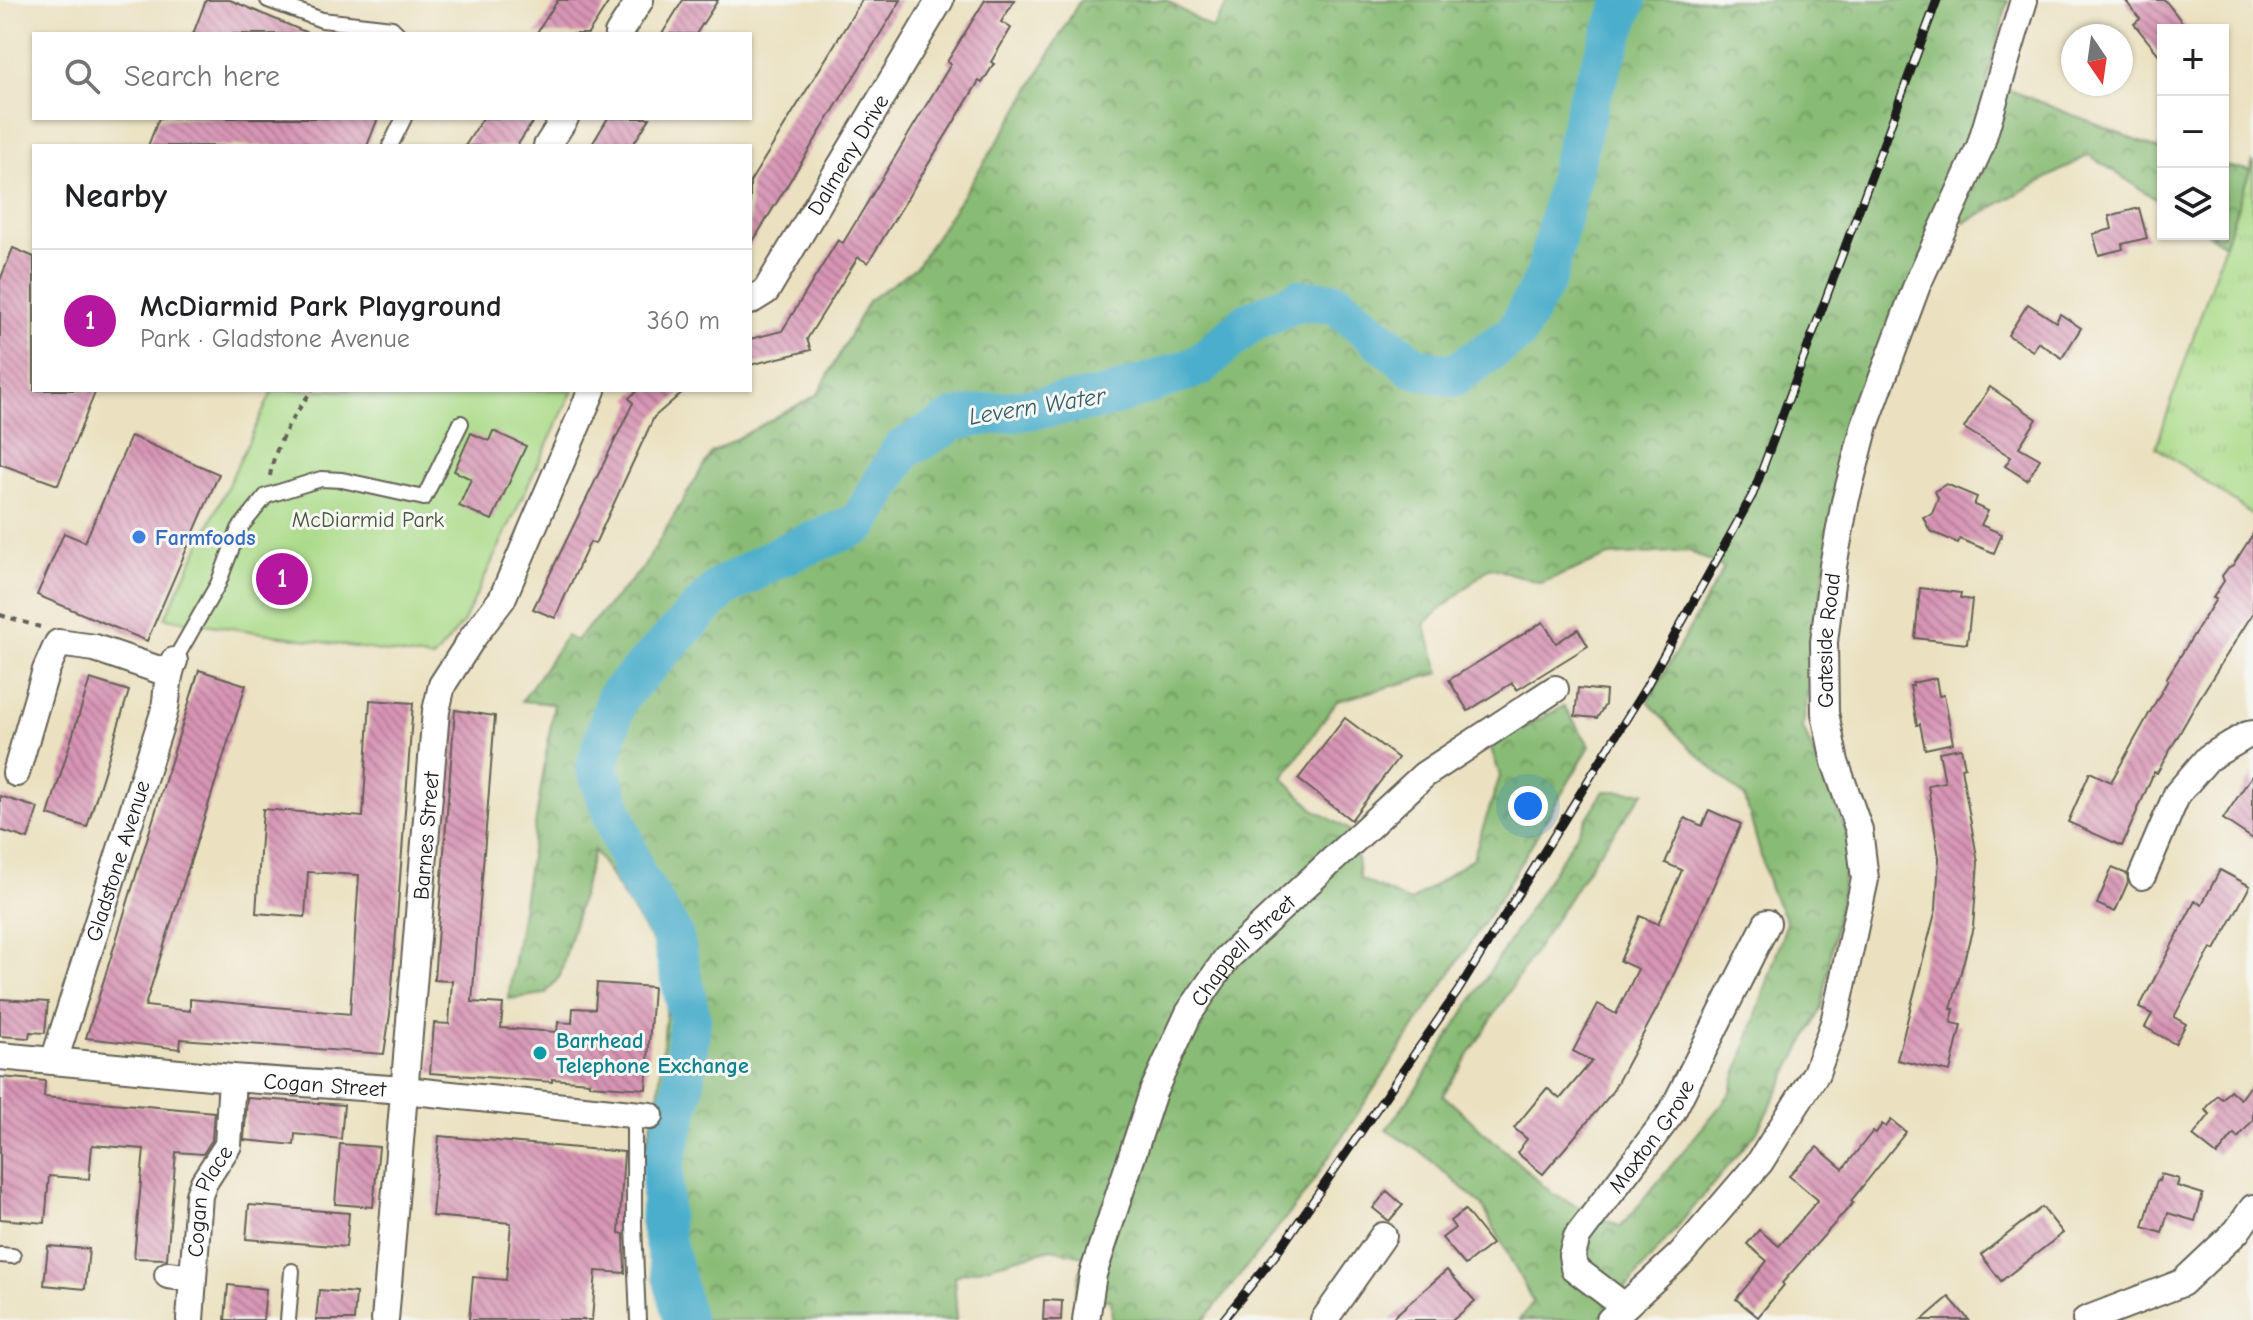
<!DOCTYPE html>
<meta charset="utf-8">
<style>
:root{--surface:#fff;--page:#f6f6f6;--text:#202124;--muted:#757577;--line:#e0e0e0;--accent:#b5179e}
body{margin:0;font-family:"Comic Neue",sans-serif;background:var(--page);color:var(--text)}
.controls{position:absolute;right:24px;top:24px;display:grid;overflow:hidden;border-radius:0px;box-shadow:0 2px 6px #0004}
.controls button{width:72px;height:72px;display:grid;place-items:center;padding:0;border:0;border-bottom:2px solid var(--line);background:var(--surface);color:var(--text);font:40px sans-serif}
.compass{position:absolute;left:2061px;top:24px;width:72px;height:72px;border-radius:50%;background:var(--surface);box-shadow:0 2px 6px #0004;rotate:167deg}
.you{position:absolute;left:1528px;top:806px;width:28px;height:28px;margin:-20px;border:6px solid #fff;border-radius:50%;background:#1a73e8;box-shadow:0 0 0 12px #1a73e833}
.badge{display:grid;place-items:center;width:52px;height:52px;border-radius:50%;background:var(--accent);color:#fff;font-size:26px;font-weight:700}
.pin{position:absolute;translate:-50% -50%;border:4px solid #fff;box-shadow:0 2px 8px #0006}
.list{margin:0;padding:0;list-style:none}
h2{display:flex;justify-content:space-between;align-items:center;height:104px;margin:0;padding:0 32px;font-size:34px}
h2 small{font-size:26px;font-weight:400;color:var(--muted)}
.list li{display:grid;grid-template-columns:52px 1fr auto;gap:24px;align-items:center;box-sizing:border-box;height:144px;padding:0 32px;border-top:2px solid var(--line)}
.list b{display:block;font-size:30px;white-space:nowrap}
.list p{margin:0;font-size:26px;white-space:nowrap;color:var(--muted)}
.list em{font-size:26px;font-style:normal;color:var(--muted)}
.icon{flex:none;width:44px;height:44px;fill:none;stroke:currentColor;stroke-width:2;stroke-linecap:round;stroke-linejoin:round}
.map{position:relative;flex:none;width:2253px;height:1320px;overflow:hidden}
.search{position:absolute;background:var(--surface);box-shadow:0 2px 6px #0004;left:32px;top:32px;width:720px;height:88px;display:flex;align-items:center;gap:20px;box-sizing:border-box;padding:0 28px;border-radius:0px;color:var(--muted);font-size:30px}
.panel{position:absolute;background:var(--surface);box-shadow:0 2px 6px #0004;left:32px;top:144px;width:720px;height:248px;border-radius:0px}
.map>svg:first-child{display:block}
.grass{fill:url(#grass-tufts);stroke:#647c52;stroke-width:2}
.forest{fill:url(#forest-crowns);stroke:#526c48;stroke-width:2}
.green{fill:#abdb89;stroke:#647c52;stroke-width:2}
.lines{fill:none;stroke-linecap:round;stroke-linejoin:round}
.river{stroke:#4caecb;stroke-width:42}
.building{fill:url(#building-back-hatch)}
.lane-casing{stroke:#646155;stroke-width:18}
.street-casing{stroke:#646155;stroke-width:30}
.path{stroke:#646155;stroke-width:4;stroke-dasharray:6 6;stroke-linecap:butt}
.lane{stroke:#fff;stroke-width:14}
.street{stroke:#fff;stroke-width:26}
.rail-casing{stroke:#1c1c1c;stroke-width:9}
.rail{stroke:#f6f6f2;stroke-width:6;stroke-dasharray:18;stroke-linecap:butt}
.shop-dot{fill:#3f7fe0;stroke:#f6f6f2;stroke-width:3}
.culture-dot{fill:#0f9aa8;stroke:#f6f6f2;stroke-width:3}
.labels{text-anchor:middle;stroke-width:6;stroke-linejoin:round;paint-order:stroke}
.street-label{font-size:22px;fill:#1c1c1c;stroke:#f6f6f2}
.park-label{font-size:22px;fill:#47553d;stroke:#f6f6f2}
.shop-label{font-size:22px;font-weight:bold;fill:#366cbe;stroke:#f6f6f2;text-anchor:start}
.culture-label{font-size:22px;font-weight:bold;fill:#0d838f;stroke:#f6f6f2;text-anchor:start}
.water-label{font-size:24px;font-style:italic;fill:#325e6b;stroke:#f6f6f2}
</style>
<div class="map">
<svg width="2253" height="1320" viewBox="0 0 2253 1320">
<defs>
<pattern id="grass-tufts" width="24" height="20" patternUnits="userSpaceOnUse" patternTransform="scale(2)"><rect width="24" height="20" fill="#abdb89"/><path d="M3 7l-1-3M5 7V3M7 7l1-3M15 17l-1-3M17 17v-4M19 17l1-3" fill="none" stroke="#93bb76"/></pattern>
<pattern id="forest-crowns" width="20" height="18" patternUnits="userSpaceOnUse" patternTransform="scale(2)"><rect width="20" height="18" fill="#88bb75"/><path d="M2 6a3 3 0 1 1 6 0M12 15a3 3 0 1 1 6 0" fill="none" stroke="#6e975f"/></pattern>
<pattern id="building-back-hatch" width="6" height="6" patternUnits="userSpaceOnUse" patternTransform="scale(2)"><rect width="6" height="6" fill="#d795b3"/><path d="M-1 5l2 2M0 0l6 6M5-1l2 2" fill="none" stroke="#ae7991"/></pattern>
</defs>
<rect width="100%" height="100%" fill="#f6f6f2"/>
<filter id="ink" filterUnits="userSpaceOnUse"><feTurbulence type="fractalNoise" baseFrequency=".0125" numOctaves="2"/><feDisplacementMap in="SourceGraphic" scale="16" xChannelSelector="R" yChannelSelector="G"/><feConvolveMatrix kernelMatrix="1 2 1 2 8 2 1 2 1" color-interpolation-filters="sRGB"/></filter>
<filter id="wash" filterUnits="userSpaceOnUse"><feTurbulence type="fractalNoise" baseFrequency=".006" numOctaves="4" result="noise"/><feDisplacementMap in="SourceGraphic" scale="32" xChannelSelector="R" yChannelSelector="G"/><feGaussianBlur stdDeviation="1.8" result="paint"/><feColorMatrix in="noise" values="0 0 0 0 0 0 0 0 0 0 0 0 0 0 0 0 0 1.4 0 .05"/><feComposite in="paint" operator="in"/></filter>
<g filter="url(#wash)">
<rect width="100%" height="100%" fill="#ebe1c0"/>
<!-- grass -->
<polygon class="grass" points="2253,161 2253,515 2156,447"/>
<!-- forest -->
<g class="forest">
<polygon points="1080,0 1166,0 1212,29 1230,0 2008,0 1987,81 2163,151 2163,204 2089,155 1966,222 1944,213 1885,347 1846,445 1820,601 1803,728 1850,840 1822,1008 1756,1133 1599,1320 1519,1320 1533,1302 1482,1205 1422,1153 1386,1130 1419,1084 1604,791 1644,792 1592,862 1443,1095 1554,1195 1621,1227 1730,1094 1787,922 1770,889 1745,798 1683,741 1648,701 1724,568 1689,551 1609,556 1541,583 1490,567 1424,624 1440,673 1337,701 1283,778 1314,809 1353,832 1360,879 1410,902 1473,858 1500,776 1490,745 1564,706 1590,746 1498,901 1304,1195 1204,1320 1112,1320 1111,1300 1075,1296 1084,1256 1051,1249 954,1276 957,1320 677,1320 646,1143 658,1099 670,970 594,850 560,976 545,994 508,999 554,704 522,701 566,636 575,641 643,568 711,453 818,394 868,301 916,267 1017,112"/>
<polygon points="2223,166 2250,170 2224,245 2208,234 2223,234"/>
</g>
<!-- green -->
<polygon class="green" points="273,390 573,390 463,623 433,659 165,618"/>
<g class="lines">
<!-- river -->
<polyline class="river" points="684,1320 661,1226 663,1167 683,1089 690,1019 672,935 635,875 597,768 617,697 721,588 780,556 860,523 902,450 956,419 1107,398 1199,366 1247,324 1299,300 1336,303 1414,367 1453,376 1516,333 1546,277 1589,97 1626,0"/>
</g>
<g id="blocks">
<!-- building -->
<g class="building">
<polygon points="206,0 230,0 310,34 193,34"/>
<polygon points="558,0 610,0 588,34 536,34"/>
<polygon points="683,0 718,0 696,34 662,34"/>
<polygon points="862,0 901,0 750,246 750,182"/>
<polygon points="985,0 1015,0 1001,22 1011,28 991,62 994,64 982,83 979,81 868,263 858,257 807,339 811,350 750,365 750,339 782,331 838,240 843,243 951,64 947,62"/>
<polygon points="2125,0 2165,0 2188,30 2163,30 2163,60 2134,24 2140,19"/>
<polygon points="159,118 378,118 367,146 148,146"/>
<polygon points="483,118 535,118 517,146 465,146"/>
<polygon points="608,118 650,118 632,146 591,146"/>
<polygon points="2139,208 2147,238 2122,244 2123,249 2099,255 2093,234 2112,229 2109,216"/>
<polygon points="13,248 34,257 34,390 96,390 58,485 0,464 0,280"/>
<polygon points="2028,304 2056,322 2060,314 2081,328 2062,358 2038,342 2033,351 2008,335"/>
<polygon points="1990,387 2037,419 2019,447 2040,459 2027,480 2005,466 2011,457 1964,428"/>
<polygon points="638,390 685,390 654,417 595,544 590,542 555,618 533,609 633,403 629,398"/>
<polygon points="493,431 526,446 492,520 459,506 471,479 454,471 471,433 489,441"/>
<polygon points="131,436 219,474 147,641 37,595 64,533 85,542"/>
<polygon points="1946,484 1977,497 1974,505 1988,511 1981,525 2002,534 1994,553 1960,539 1958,543 1930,531 1923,517 1932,514 1938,498 1935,491"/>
<polygon points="2253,534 2253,613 2199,699 2157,773 2154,772 2122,846 2068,822 2090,772 2111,782 2168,680 2166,679 2216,599 2213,598 2224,581 2222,576 2228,568 2233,565"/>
<polygon points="1920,588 1961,593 1960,598 1972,600 1967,644 1915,638"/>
<polygon points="1543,622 1556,643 1578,629 1588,646 1517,690 1512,683 1468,711 1449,680"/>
<polygon points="199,670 246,685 145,1006 190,1011 190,999 350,1014 359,875 308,872 305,917 256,913 263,809 363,817 370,700 413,703 390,1014 384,1054 181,1039 180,1049 86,1038"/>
<polygon points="1936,678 1939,696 1944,695 1953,743 1925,749 1920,724 1917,725 1910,686 1913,686 1912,683"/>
<polygon points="90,679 129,691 87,827 48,815"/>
<polygon points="1578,688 1606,691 1605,705 1597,718 1575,716"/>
<polygon points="455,710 495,716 472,1002 503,1004 501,1028 557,1032 558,1022 572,1023 573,1008 595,1009 597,983 653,987 646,1089 589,1085 589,1082 552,1079 552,1082 430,1073 434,1023 449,1024 452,981 434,980"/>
<polygon points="1345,718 1398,758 1351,820 1298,779"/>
<polygon points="1961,748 1965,767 1961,768 1978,862 1973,927 1951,1009 1954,1009 1951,1023 1961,1025 1950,1072 1897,1060 1936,909 1939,858 1928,785 1945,782 1939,752"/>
<polygon points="2253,774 2253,839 2223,819"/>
<polygon points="0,796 38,808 28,839 0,830"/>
<polygon points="1709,810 1741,824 1679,963 1662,999 1611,1094 1543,1174 1517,1153 1527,1139 1514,1128 1547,1088 1560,1099 1592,1061 1573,1051 1598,1004 1616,1014 1638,969 1620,961 1640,916 1658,924 1682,870 1665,863 1685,818 1702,826"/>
<polygon points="2112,868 2127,874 2128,882 2115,912 2097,904"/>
<polygon points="2220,870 2250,886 2215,950 2211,948 2174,1017 2186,1024 2175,1044 2145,1027 2152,1014 2139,1008 2195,901 2202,904"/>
<polygon points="0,999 48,1002 45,1033 30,1032 29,1038 0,1036"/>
<polygon points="0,1077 45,1081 44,1097 214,1112 212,1140 203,1154 176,1152 167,1259 134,1258 144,1149 92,1145 89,1179 49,1176 45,1223 0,1219"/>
<polygon points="2253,1082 2253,1120 2238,1138 2234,1134 2217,1155 2193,1136 2210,1114 2205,1110 2217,1095 2222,1099 2230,1090 2240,1099"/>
<polygon points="247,1098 344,1105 341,1139 295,1134 294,1145 244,1140"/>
<polygon points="1891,1120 1906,1132 1851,1201 1853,1203 1782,1283 1784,1285 1758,1317 1736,1299 1767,1261 1747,1244 1759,1230 1779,1246 1818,1200 1789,1176 1817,1147 1843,1169 1873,1131 1876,1133 1882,1124 1886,1127"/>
<polygon points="439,1136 624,1152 619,1233 624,1234 625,1273 596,1271 592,1320 469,1320 473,1277 506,1280 511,1223 432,1216"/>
<polygon points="340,1144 379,1147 373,1207 335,1204"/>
<polygon points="2161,1174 2179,1179 2177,1186 2203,1194 2195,1221 2168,1213 2162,1233 2143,1227 2157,1180 2159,1181"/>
<polygon points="1387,1191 1403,1205 1389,1221 1373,1208"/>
<polygon points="249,1205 349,1213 346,1247 246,1239"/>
<polygon points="2042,1207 2063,1233 2001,1281 1981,1255"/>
<polygon points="1465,1210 1492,1244 1465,1265 1442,1238 1455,1228 1450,1221"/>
<polygon points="48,1246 89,1249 85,1289 44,1285"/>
<polygon points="1447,1270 1475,1301 1453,1320 1390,1320"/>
<polygon points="228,1285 266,1289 263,1320 225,1320"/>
<polygon points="319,1290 356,1293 354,1320 316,1320"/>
<polygon points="1949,1297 1969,1320 1922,1320"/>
<polygon points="1044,1300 1062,1301 1061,1320 1043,1320"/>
</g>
</g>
</g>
<g filter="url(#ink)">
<use href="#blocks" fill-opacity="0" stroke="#646155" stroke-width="2"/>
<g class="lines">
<defs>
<g id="lane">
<polyline points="268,0 322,20 392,28 398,34"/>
<polyline points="390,146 404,118"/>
<polyline points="174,661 218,584 239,529 266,496 321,479 342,480 424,498 461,423"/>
<polyline points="634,1115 634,1225 638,1320"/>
<polyline points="0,1255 13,1256"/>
<polyline points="288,1320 292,1271"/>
</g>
<g id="street">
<polyline points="618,34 640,0"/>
<polyline points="547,146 565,118"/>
<path id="s1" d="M750,301l16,-10 174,-291"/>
<polyline points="16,773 46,670 58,643 95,648 168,673"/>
<polyline points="2142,876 2177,794 2208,758 2247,735 2253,734"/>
<path id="s2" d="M0,1056l232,22 172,12 246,26"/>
<path id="s3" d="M54,1061l109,-345c6,-19 2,-38 11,-55"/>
<polyline points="168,1275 193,1278"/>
<path id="s4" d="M1624,1306l-50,-38 -2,-13 5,-18 95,-125 95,-189"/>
<path id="s5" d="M190,1320l9,-125 5,-13 24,-37 4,-67"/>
<path id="s6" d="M385,1320l51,-609 6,-26 31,-48 29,-38 90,-209"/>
<path id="s7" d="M1086,1320l7,-46 60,-182 36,-79 38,-55 197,-183 131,-86"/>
<polyline points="1324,1320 1383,1236"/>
<path id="s8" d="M1610,1320l71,-66 79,-92 56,-89 18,-50 31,-144 -6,-49 -24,-68 -10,-49 -1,-71 9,-76 12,-64 20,-77 52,-140 63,-138 44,-147"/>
<polyline points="2086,1320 2182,1283 2237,1231 2253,1208"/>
</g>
</defs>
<!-- lane casing -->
<use href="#lane" class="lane-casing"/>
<!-- street casing -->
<use href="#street" class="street-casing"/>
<!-- path -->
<g class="path">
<path d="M270,476c5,-33 23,-59 42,-86"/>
<polyline points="0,615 40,627"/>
</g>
<!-- lane -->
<use href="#lane" class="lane"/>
<!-- street -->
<use href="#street" class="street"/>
<defs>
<polyline id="rail" points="1223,1320 1277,1253 1458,991 1646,687 1753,494 1937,0"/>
</defs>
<!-- rail casing -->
<use href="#rail" class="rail-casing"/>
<!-- rail -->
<use href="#rail" class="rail"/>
</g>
</g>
<!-- markers -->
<circle class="shop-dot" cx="139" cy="537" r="8"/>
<circle class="culture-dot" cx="540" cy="1053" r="8"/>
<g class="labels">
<!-- street labels -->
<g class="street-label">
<text dy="8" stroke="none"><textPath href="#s1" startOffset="178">Dalmeny Drive</textPath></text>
<text dy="8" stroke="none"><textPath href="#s8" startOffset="768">Gateside Road</textPath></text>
<text dy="8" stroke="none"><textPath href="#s6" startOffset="486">Barnes Street</textPath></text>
<text dy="8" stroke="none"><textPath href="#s3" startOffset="210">Gladstone Avenue</textPath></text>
<text dy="8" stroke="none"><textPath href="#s7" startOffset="408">Chappell Street</textPath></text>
<text dy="8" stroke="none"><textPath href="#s2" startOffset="326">Cogan Street</textPath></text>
<text dy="8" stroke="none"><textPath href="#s4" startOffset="220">Maxton Grove</textPath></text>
<text dy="8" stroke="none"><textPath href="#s5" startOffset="122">Cogan Place</textPath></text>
</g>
<!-- park labels -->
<g class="park-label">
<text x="368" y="527">McDiarmid Park</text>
</g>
<!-- shop labels -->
<g class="shop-label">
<text x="155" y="545">Farmfoods</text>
</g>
<!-- culture labels -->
<g class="culture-label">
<text x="556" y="1048">Barrhead<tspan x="556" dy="25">Telephone Exchange</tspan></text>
</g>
<!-- water labels -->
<g class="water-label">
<text transform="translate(1037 406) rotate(-9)" y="8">Levern Water</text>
</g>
</g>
</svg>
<div class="controls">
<button>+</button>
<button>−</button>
<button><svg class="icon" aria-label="layers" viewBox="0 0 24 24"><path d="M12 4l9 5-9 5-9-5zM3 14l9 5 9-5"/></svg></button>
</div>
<svg class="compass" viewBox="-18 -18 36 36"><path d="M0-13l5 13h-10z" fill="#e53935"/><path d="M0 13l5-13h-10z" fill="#757577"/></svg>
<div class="you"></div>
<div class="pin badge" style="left:282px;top:579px">1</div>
<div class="search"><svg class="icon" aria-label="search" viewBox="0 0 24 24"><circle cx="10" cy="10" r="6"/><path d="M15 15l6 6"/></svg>Search here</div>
<section class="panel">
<h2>Nearby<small></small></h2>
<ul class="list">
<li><span class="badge">1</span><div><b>McDiarmid Park Playground</b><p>Park · Gladstone Avenue</p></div><em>360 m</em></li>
</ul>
</section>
</div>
